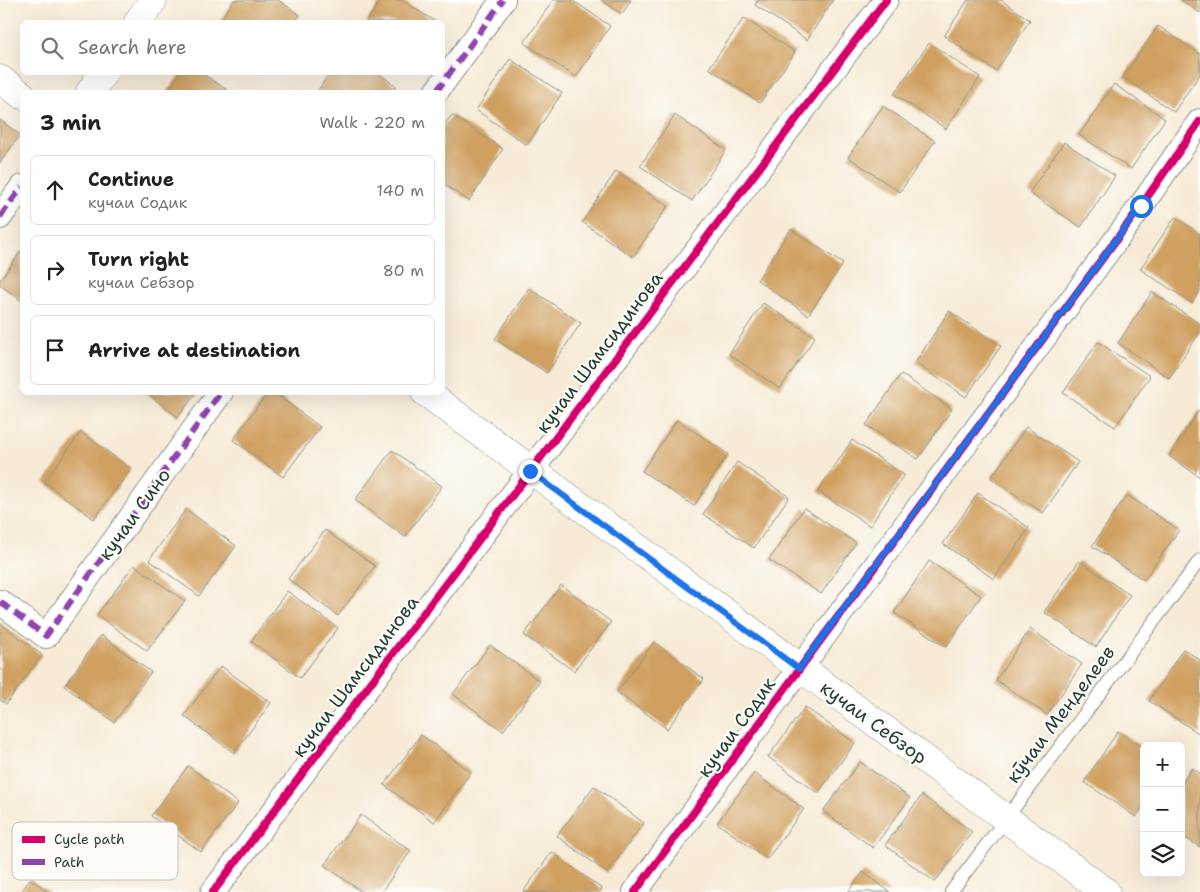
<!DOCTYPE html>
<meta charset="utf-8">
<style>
:root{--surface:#fff;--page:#f2f2f2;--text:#202124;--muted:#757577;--line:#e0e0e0}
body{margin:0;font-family:"Shantell Sans",sans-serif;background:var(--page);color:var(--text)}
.controls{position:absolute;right:15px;bottom:15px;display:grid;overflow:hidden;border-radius:8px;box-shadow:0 5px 20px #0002}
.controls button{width:45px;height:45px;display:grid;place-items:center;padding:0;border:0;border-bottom:1px solid var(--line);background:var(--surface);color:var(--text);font:25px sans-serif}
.stop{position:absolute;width:15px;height:15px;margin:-11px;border:4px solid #1a73e8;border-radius:50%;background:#fff}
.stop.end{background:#1a73e8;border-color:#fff;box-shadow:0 1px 5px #0008}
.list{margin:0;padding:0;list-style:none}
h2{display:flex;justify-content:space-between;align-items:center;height:65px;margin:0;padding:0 20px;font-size:21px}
h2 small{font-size:16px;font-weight:400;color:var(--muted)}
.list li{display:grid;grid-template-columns:32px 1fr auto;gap:15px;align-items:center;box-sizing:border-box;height:70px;margin:0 10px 10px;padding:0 10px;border:1px solid var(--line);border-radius:8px}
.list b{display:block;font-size:19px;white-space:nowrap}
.list p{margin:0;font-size:16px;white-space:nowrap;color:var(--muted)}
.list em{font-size:16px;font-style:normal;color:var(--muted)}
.icon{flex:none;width:28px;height:28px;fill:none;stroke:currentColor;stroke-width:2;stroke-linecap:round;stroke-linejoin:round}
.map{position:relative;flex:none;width:1200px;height:892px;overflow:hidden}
.search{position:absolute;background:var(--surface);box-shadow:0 5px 20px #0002;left:20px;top:20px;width:425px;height:55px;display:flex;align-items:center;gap:12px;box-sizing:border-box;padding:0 18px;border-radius:8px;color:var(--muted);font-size:19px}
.panel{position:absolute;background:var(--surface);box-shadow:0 5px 20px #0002;left:20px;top:90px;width:425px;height:305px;border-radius:8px}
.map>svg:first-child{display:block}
.building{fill:#d0a061}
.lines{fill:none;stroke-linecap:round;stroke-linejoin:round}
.lane-casing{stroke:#8b9486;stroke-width:14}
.street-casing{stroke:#8b9486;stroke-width:26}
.secondary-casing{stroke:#8b9486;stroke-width:29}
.lane{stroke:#fff;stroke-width:12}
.street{stroke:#fff;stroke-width:24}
.secondary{stroke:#fff;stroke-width:28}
.quiet{stroke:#8e44ad;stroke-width:6;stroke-dasharray:12 6;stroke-linecap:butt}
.cycleway-casing{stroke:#fdfcf7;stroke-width:11}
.cycleway{stroke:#d6006c;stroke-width:8}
.route{stroke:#1a73e8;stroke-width:6}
.labels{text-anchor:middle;stroke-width:4.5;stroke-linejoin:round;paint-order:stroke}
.street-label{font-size:19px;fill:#1f3d34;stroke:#fdfcf7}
.key{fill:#fdfcf7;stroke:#bac3bc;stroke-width:1}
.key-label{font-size:14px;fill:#1f3d34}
</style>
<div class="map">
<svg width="1200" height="892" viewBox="0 0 1200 892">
<rect width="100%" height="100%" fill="#fdfcf7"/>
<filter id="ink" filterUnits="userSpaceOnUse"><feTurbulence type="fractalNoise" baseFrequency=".02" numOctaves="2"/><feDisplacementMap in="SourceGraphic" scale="10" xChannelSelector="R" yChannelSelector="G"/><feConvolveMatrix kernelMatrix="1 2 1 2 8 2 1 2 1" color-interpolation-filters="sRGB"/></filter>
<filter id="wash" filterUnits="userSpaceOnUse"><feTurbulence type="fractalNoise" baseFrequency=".0096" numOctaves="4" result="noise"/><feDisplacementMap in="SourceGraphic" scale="20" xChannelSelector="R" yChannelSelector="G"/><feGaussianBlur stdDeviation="1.12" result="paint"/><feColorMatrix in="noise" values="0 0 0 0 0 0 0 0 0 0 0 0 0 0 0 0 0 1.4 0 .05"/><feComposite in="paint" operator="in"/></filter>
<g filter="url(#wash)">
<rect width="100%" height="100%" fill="#f7ebd7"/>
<g id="blocks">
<!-- building -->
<g class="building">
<polygon points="234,0 278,0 300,15 294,22 219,22"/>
<polygon points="381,0 402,0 436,22 366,22"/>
<polygon points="553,0 572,0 610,26 576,77 524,43"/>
<polygon points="601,0 631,0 622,14"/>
<polygon points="758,0 833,0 807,40 755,5"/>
<polygon points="968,0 1001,0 1030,20 996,71 944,36"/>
<polygon points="1181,0 1200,0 1200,13"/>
<polygon points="744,18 795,52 760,103 709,68"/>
<polygon points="1158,26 1200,54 1200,74 1174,112 1123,77"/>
<polygon points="929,43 980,77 946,129 894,94"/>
<polygon points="510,59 562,93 527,145 476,110"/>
<polygon points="181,72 200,72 230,92 167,92"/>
<polygon points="330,72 376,72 396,86 392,92 317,92"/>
<polygon points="1114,84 1165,119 1131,169 1079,135"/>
<polygon points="883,106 935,141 900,192 848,157"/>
<polygon points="452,115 503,149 469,201 442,183 442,128"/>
<polygon points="675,115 726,150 692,201 640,166"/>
<polygon points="0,120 20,135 0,163"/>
<polygon points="1064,142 1115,176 1081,227 1029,193"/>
<polygon points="616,171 668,206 633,257 582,222"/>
<polygon points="1175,217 1200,234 1200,291 1192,303 1140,269"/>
<polygon points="791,229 843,264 808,315 757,280"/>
<polygon points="22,250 22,301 0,285 0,280"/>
<polygon points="529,288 581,323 547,373 495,339"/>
<polygon points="1152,292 1200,324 1200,332 1169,378 1118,343"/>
<polygon points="763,303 815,337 780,389 729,354"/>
<polygon points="949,311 1001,346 966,397 915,363"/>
<polygon points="1098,342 1150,376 1115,427 1063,393"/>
<polygon points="901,374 952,409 918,459 866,425"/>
<polygon points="145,392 197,392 178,417"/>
<polygon points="268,392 273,392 320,427 283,477 233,440"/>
<polygon points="1200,409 1200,477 1169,456"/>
<polygon points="677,420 728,454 694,506 642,471"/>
<polygon points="1026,427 1078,462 1043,513 991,478"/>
<polygon points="81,432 131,469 94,519 44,482"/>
<polygon points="852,440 904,475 870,526 818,491"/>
<polygon points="392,450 442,486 405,537 355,500"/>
<polygon points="737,462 789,497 754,548 703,514"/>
<polygon points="978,493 1029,528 994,579 943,544"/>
<polygon points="1127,495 1179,530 1144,580 1092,546"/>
<polygon points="804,508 856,543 821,594 769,560"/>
<polygon points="186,509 236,546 199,596 149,560"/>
<polygon points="325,530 375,566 338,616 288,579"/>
<polygon points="929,561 981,596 946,647 894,613"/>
<polygon points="1079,561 1130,595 1096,647 1044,612"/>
<polygon points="134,565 185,601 147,651 97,615"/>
<polygon points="561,585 611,622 574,671 524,635"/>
<polygon points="287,591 338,628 300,678 251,641"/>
<polygon points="0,623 42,655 6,704 0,700"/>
<polygon points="1030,629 1082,664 1047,715 996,680"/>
<polygon points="101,635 151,672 114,722 64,686"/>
<polygon points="654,642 704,679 667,729 617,692"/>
<polygon points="490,645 540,681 503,731 453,694"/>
<polygon points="1183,649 1200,660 1200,734 1149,701"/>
<polygon points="221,666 271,703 234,753 184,716"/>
<polygon points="805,707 855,743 818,793 768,757"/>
<polygon points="1118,731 1144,748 1144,805 1136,817 1084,782"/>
<polygon points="421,735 471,772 434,822 384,785"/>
<polygon points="860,762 910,798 873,848 823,811"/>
<polygon points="188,766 238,803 201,852 151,816"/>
<polygon points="1192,768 1200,773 1200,847 1181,835 1181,784"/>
<polygon points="754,773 804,809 767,859 717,823"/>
<polygon points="594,786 644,823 607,873 557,836"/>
<polygon points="922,795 972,832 935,882 885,845"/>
<polygon points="361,815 411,851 381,892 362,892 324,865"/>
<polygon points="552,852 602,889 600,892 523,892"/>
<polygon points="863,872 890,892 848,892"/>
<polygon points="30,879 49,892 21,892"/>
</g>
</g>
</g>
<g filter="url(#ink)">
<use href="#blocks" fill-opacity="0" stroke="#8b9486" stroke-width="1"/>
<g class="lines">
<defs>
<polyline id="lane" points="951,892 1200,560"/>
<g id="street">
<polyline points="436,92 503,0"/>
<polyline points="0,217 22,187"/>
<polyline points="0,602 46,636 221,392"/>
<polyline points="213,892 886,0"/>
<polyline points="635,892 1141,206 1200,121"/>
</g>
<g id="secondary">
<polyline points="138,22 153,0"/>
<polyline points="0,79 22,95"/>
<polyline points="90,92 104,72"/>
<polyline points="425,392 1106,892"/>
</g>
</defs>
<!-- lane casing -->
<use href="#lane" class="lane-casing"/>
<!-- street casing -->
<use href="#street" class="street-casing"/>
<!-- secondary casing -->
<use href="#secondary" class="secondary-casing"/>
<!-- lane -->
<use href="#lane" class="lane"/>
<!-- street -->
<use href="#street" class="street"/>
<!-- secondary -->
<use href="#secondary" class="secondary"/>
<!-- quiet -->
<g class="quiet">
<polyline points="436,92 503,0"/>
<polyline points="0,217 22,187"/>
<polyline points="0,602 46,636 221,392"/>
</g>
<defs>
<g id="cycleway">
<polyline points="213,892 886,0"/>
<polyline points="635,892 1141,206 1200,121"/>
</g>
</defs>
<!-- cycleway casing -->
<use href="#cycleway" class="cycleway-casing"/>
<!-- cycleway -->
<use href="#cycleway" class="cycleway"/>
</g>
</g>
<g class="lines" filter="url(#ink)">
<!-- route -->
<polyline class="route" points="530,471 799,669 1141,206"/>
</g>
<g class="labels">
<!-- street labels -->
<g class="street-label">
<text transform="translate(599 352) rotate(-53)" y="7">кучаи Шамсидинова</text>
<text transform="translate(134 514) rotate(-54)" y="7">кучаи Сино</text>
<text transform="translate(355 676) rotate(-53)" y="7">кучаи Шамсидинова</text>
<text transform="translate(1060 714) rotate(-53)" y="7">кӯчаи Менделеев</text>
<text transform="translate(874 722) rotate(36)" y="7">кучаи Себзор</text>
<text transform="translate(736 727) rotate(-54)" y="7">кучаи Содик</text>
</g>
</g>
<!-- legend -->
<rect x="12" y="822" width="166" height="58" rx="8" class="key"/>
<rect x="22" y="836" width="23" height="7" fill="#d6006c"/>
<rect x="22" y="859" width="23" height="6" fill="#8e44ad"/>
<g class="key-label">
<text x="54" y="844">Cycle path</text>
<text x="54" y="867">Path</text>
</g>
</svg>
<div class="controls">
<button>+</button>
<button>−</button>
<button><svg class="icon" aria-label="layers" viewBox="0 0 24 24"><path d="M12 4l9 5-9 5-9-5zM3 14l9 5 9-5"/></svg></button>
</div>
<div class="stop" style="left:1141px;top:206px"></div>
<div class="stop end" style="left:530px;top:471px"></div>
<div class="search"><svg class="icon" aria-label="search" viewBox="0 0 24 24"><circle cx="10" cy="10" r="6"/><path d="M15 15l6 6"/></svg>Search here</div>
<section class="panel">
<h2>3 min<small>Walk · 220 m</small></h2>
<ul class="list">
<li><svg class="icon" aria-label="ahead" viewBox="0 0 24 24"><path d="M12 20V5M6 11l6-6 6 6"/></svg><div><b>Continue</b><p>кучаи Содик</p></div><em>140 m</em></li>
<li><svg class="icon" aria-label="right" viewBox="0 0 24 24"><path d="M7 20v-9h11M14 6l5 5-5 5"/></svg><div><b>Turn right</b><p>кучаи Себзор</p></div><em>80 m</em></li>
<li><svg class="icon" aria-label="arrive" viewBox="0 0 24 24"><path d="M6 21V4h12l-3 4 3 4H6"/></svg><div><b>Arrive at destination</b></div></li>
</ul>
</section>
</div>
